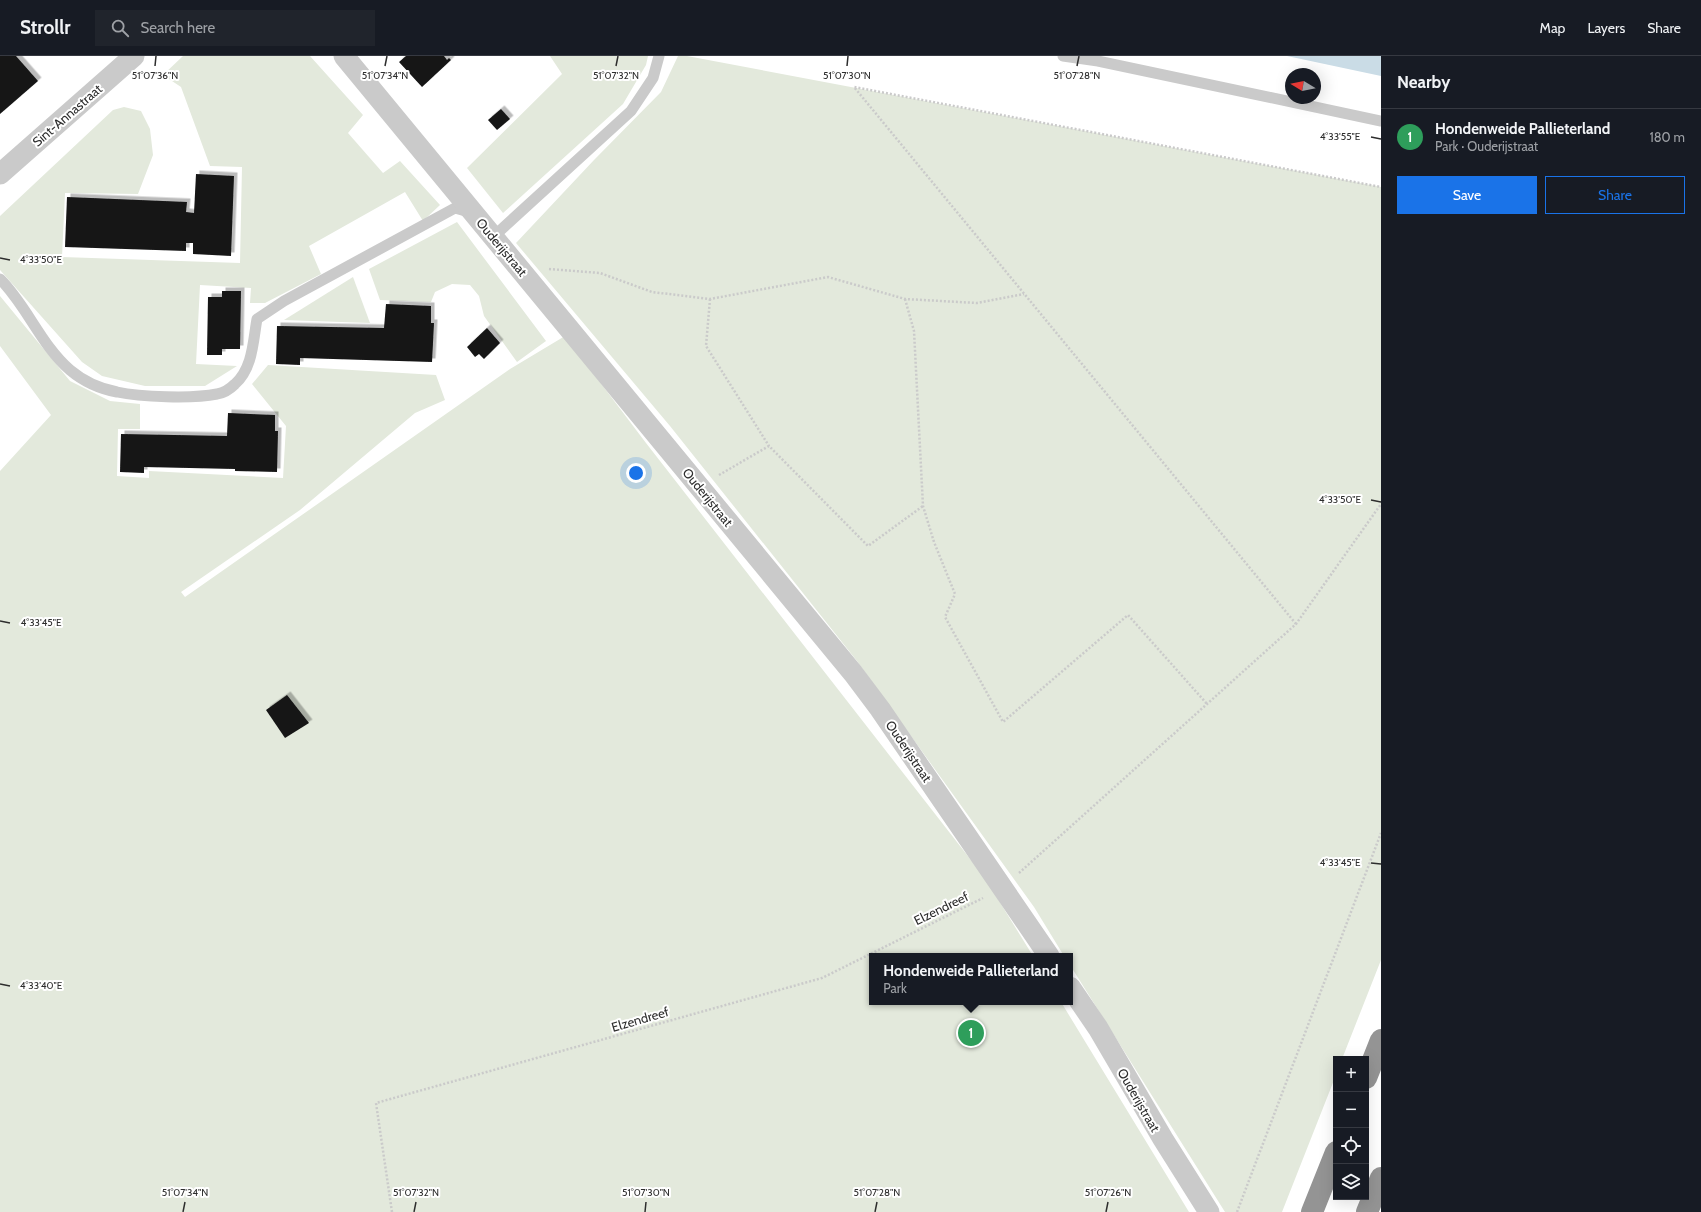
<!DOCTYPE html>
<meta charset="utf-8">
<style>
:root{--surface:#171b24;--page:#20242c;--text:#f1f3f6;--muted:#9ea1a6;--line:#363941;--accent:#1a73e8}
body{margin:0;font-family:Cabin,sans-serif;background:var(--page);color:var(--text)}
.controls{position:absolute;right:12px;bottom:12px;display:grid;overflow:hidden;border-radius:0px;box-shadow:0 4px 16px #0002}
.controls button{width:36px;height:36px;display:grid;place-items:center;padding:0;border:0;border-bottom:1px solid var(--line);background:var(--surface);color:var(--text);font:20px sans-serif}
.compass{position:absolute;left:1285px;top:12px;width:36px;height:36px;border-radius:50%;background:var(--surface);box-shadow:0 4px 16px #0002;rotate:280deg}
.you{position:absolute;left:636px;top:417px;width:14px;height:14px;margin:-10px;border:3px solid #fff;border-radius:50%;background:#1a73e8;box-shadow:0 0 0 6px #1a73e833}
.badge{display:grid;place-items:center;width:26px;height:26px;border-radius:50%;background:var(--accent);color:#fff;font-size:13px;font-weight:700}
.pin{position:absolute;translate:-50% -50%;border:2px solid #fff;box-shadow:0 1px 4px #0006}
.popup{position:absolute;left:869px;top:897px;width:204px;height:52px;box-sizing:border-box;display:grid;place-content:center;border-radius:0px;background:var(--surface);filter:drop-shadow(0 1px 3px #0005);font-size:13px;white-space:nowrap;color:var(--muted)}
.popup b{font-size:15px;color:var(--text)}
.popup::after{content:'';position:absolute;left:50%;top:100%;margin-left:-8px;border:8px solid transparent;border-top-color:var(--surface)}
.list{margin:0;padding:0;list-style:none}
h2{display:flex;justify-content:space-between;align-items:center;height:52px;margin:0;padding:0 16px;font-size:17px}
h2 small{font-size:13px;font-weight:400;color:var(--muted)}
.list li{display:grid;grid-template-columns:26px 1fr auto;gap:12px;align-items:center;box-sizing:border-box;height:56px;padding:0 16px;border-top:1px solid var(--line)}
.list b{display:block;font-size:15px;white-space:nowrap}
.list p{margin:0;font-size:13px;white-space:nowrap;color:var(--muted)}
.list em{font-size:13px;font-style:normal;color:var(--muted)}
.actions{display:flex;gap:8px;padding:12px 16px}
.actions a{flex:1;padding:9px 0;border:1px solid var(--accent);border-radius:0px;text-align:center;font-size:14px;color:var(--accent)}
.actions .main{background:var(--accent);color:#fff}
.icon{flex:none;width:22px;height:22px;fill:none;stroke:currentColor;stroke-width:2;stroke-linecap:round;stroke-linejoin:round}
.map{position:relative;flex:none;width:1381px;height:1156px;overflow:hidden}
header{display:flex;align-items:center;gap:24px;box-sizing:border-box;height:56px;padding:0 20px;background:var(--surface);border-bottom:1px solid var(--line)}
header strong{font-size:19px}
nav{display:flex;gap:22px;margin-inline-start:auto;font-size:14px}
.search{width:280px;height:36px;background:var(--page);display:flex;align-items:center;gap:10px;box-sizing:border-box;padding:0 14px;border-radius:0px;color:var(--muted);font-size:15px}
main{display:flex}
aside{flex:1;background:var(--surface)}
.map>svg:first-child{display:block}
.green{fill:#e3e9dc}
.water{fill:#cadce6}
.building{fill:#141414;filter:url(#shadow)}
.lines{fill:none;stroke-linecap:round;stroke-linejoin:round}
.path{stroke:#cacaca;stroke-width:2.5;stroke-dasharray:2 2;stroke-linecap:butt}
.lane{stroke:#cacaca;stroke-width:11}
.street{stroke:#cacaca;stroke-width:21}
.highway{stroke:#949494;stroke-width:22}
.ticks{fill:none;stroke:#2d2d2d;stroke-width:1.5}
.labels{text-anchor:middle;stroke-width:4;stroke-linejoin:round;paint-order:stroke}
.street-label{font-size:13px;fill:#2d2d2d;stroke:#fff}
.ticks-label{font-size:10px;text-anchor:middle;fill:#2d2d2d;stroke:#fff;stroke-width:4;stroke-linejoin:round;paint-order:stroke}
</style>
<header>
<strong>Strollr</strong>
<div class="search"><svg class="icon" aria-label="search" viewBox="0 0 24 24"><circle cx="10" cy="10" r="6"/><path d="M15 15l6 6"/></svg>Search here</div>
<nav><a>Map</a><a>Layers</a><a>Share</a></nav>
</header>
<main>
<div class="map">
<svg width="1381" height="1156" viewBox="0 0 1381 1156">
<defs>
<filter id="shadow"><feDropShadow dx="3.5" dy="-3.5" stdDeviation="0" flood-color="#0004"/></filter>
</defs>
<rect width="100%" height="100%" fill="#fff"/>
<!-- green -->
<g class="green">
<polygon points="183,0 310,0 363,59 348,77 383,117 400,105 440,149 423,165 405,136 309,190 321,218 265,247 250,247 251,232 200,229 196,308 237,310 205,330 145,330 102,320 82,306 0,214 0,160 113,54 124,51 141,55 150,73 153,99 138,138 65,137 62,201 240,207 242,111 210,110 181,31 163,19"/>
<polygon points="550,0 648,0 646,9 623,48 503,157 467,112 562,18"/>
<polygon points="678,0 687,0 1381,131 1381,904 1342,1003 1336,1003 1336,1019 1282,1156 1225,1156 1070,909 1070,900 1064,900 1034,851 857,605 670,370 516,187 594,104 661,36"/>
<polygon points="457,166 546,285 517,306 484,260 479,240 470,229 452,228 435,236 431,246 380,244 369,213"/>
<polygon points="353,221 370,267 284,264"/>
<polygon points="0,240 70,325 110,345 140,348 140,373 118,373 117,420 149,422 149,415 283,422 286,370 252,328 268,309 436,319 445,344 415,357 300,454 181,536 185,541 510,313 565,280 646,387 985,822 1033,900 872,900 872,946 1061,946 1189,1156 0,1156 0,415 51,359 0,290"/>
</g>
<!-- water -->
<polygon class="water" points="1287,0 1381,0 1381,20"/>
<!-- building -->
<g class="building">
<polygon points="0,0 16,0 38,25 0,58"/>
<polygon points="406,0 444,0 447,4 449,2 451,4 422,31 399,6"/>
<polygon points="501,53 510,63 497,74 488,64"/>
<polygon points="196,118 234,120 231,200 193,198 193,187 186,187 186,195 65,191 67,141 187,146 186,156 194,157"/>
<polygon points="222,235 241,235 240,293 222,293 222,299 207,299 208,241 222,241"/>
<polygon points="386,248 431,250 431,267 434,267 432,306 300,302 300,309 276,308 277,270 384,272"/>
<polygon points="487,272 500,287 484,303 479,298 475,301 467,291"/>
<polygon points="228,357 275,359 275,375 278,375 277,416 235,415 235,413 144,411 144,417 120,416 121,378 227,380"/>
<polygon points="287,639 309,667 285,682 266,654"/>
</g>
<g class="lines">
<!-- path -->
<g class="path">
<polyline points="549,213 600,217 652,236 710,243 828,221 905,243 977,247 1024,238"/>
<polyline points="710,243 706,290 769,390"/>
<polyline points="905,243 914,275 923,450 934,486 955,538 945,561 1003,666 1128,559 1207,648"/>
<polyline points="719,419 769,390 868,490 923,450"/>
<polyline points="1296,568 854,31 1381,131"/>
<polyline points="1019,817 1296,568 1381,448"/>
<polyline points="392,1156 376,1047 822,922 983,842"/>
<polyline points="1237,1156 1381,777"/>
</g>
<!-- lane -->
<g class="lane">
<polyline points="1063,0 1098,5 1381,65"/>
<polyline points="493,181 631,55 653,22 659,0"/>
<path d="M0,223c27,27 41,66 70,91 13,11 31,19 47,22 23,5 76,7 100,2 7,-1 13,-5 18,-10 18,-16 18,-43 22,-65l27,-18 171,-93 14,4"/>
</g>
<!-- street -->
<g class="street">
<polyline points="344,0 853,617 880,653 1049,900"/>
<polyline points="0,118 134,0"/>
<polyline points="1070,931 1098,972 1163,1083 1209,1156"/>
</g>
<!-- highway -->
<g class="highway">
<polyline points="1366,1022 1381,984"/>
<polyline points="1312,1156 1336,1096"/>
<polyline points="1367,1156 1381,1122"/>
</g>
</g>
<!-- ticks -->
<path class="ticks" d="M155,10l1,-10M385,10l2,-10M616,10l2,-10M847,10l1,-10M1077,10l2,-10M1371,81l10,2M0,202l10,2M1371,444l10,2M0,565l10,2M1371,807l10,1M0,928l10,2M183,1156l2,-10M414,1156l2,-10M645,1156l1,-10M875,1156l2,-10M1106,1156l2,-10"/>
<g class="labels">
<!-- street labels -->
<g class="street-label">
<text transform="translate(67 59) rotate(-41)" y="5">Sint-Annastraat</text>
<text transform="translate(502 191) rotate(50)" y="5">Ouderijstraat</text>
<text transform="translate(708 441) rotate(51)" y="5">Ouderijstraat</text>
<text transform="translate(909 695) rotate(56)" y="5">Ouderijstraat</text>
<text transform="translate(941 852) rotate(-26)" y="5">Elzendreef</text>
<text transform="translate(640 963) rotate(-16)" y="5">Elzendreef</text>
<text transform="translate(1139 1044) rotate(60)" y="5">Ouderijstraat</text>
</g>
</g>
<g class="ticks-label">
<text x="155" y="23">51°07'36"N</text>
<text x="385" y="23">51°07'34"N</text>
<text x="616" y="23">51°07'32"N</text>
<text x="847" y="23">51°07'30"N</text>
<text x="1077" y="23">51°07'28"N</text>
<text x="1340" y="84">4°33'55"E</text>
<text x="41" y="207">4°33'50"E</text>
<text x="1340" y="447">4°33'50"E</text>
<text x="41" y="570">4°33'45"E</text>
<text x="1340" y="810">4°33'45"E</text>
<text x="41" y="933">4°33'40"E</text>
<text x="185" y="1140">51°07'34"N</text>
<text x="416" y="1140">51°07'32"N</text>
<text x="646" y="1140">51°07'30"N</text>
<text x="877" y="1140">51°07'28"N</text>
<text x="1108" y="1140">51°07'26"N</text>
</g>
</svg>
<div class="controls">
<button>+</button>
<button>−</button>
<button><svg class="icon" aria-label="locate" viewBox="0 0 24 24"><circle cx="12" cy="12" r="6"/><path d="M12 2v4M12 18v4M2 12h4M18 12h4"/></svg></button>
<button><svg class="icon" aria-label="layers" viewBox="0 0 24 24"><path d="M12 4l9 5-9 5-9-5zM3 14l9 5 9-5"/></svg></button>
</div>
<svg class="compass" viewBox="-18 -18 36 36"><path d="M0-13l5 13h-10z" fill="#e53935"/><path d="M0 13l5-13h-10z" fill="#9ea1a6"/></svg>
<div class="you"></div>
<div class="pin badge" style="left:971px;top:977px;background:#2e9e5b">1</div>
<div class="popup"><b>Hondenweide Pallieterland</b>Park</div>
</div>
<aside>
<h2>Nearby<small></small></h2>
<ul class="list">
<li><span class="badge" style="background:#2e9e5b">1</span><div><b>Hondenweide Pallieterland</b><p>Park · Ouderijstraat</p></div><em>180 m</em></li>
</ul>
<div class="actions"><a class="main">Save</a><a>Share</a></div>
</aside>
</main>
